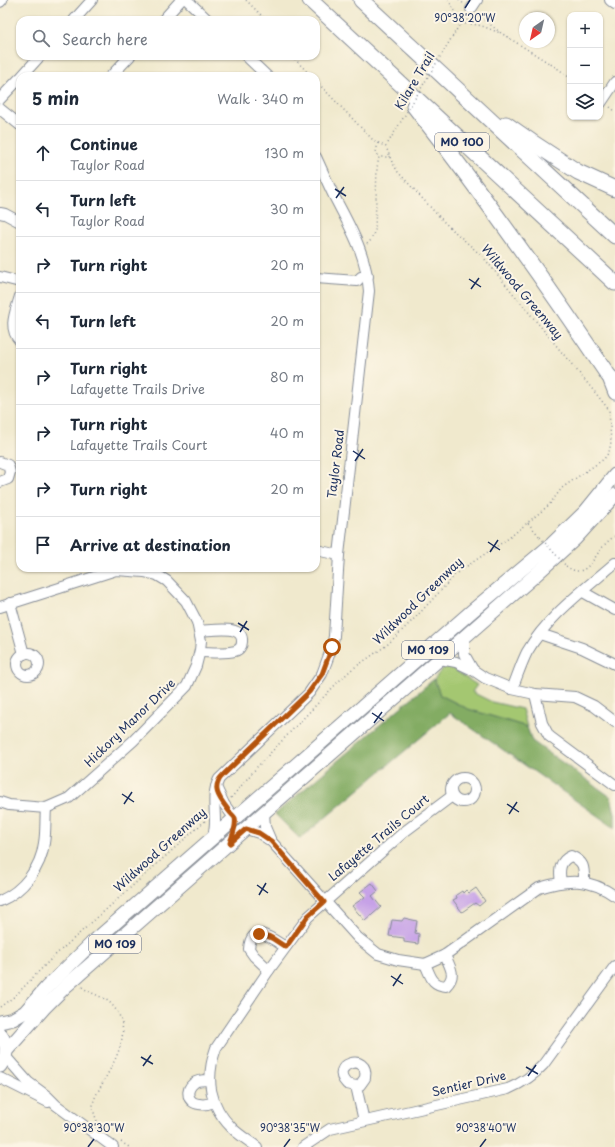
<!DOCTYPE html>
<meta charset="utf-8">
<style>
:root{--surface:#fff;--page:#f6f6f7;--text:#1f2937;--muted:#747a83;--line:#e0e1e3}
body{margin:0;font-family:"Playpen Sans",sans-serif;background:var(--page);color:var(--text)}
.controls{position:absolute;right:12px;top:12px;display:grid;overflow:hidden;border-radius:8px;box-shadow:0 1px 3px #0004}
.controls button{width:36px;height:36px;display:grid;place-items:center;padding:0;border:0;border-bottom:1px solid var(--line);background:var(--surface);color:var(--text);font:20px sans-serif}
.compass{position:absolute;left:519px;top:12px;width:36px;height:36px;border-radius:50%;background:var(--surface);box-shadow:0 1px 3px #0004;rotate:214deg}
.stop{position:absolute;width:12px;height:12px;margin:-9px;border:3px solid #b45309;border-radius:50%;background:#fff}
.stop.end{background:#b45309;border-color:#fff;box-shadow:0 1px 4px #0008}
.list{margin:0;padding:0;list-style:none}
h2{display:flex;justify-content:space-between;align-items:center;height:52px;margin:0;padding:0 16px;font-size:17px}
h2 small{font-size:13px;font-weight:400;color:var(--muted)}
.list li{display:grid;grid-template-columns:26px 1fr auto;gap:12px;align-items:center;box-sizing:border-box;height:56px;padding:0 16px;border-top:1px solid var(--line)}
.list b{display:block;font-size:15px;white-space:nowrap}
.list p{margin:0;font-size:13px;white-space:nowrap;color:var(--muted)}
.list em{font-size:13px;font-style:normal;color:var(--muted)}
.icon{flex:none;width:22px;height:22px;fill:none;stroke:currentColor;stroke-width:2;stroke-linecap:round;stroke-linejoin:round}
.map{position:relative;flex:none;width:615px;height:1147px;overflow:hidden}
.search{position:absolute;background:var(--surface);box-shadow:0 1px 3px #0004;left:16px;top:16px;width:304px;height:44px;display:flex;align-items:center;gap:10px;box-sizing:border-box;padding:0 14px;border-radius:12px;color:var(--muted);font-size:15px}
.panel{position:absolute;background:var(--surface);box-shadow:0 1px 3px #0004;left:16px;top:72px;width:304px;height:500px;border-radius:12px}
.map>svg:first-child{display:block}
.green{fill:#a4c771;stroke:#607b68}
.forest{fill:#83ac63;stroke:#4f6e60}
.building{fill:#c6a1e7}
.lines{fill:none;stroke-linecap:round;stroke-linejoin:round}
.minor-casing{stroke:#868c96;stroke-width:12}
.major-casing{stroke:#868c96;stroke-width:15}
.highway-casing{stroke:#868c96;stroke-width:17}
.path{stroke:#868c96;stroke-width:1.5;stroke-dasharray:1 3;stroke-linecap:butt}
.minor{stroke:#fff;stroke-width:10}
.major{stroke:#fff;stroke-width:13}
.highway{stroke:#fff;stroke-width:15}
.path-bridge{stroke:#868c96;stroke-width:1.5;stroke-dasharray:1 3;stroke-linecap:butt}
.route{stroke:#b45309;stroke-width:5}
.ticks{fill:none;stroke:#1b2f5e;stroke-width:1.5}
.labels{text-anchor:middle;stroke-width:4;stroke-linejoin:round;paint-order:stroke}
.shield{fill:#fcf5e5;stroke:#5e6a86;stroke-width:1}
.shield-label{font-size:11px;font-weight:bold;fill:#1b2f5e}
.street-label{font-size:12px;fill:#1b2f5e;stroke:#fcf5e5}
.ticks-label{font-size:10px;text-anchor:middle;fill:#1b2f5e;stroke:#fcf5e5;stroke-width:4;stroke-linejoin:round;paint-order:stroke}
</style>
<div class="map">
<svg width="615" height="1147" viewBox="0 0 615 1147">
<rect width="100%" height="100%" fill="#fcf5e5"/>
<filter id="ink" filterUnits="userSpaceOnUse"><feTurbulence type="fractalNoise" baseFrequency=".025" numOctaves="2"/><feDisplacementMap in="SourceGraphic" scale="8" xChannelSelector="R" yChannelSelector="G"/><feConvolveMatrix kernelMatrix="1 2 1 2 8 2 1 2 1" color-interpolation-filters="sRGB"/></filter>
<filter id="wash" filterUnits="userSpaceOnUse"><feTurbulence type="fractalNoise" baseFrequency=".012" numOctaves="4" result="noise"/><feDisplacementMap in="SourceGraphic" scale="16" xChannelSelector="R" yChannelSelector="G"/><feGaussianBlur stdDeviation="0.9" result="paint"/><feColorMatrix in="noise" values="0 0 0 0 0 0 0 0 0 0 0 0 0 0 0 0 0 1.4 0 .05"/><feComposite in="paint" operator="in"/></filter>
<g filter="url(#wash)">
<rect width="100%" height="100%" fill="#f0e9cd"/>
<!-- green -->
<polygon class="green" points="450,667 477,685 472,692 492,702 522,709 527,727 468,709 440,695 434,679 443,668"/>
<!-- forest -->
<polygon class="forest" points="434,679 440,695 468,709 527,727 532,741 611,797 615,814 615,828 450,713 300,839 275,814"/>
<g id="blocks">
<!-- building -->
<g class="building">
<polygon points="372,883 378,891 372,896 381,907 365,921 352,906 365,897 360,892"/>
<polygon points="476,888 485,901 479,906 475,903 462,912 453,900 457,898 456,895 462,891 463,893 466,890 469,893"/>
<polygon points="404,918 417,921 415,933 419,934 418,944 404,942 404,938 389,936 392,920 402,921"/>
</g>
</g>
</g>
<g filter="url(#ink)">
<use href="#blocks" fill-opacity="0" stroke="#868c96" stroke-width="1"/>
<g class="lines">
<defs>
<g id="minor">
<polyline points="187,0 208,20"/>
<polyline points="610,0 615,4"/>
<polyline points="0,2 2,0"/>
<polyline points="471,9 477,0"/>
<polyline points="74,20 92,0"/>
<polyline points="163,20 181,0"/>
<polyline points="246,56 267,76"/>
<polyline points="22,76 40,56"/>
<polyline points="111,76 130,56"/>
<polyline points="0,99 20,78"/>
<polyline points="601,103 615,82"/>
<polyline points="0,109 20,125"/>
<polyline points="0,213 5,214 20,222"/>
<polyline points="0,277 20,282"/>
<polyline points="316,278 357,281 361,277 368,276"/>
<path d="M20,296c-4,15 -13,32 0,45"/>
<polyline points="0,462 8,465 10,472 8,479 0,482"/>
<polyline points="316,550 339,555"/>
<polyline points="583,592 615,610"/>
<polyline points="10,603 24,654"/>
<polyline points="0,607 116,570 144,572 157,575 167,581 186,601 197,622 201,641 200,650 196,666 187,686 133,741 69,798 46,808 9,805 0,802"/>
<path d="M199,631c11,0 45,-8 43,11 0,4 -3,8 -7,9 -11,3 -25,1 -35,1"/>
<polyline points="540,634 582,648 615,664"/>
<polyline points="464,639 464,654 473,670"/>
<circle cx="28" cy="664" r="11"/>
<polyline points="440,659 456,662 473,670 485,678 512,689 535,694 575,697 594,706 615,722"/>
<path d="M512,689c5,-12 9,-25 15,-37 21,-36 57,-62 88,-89"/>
<polyline points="535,694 542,723 549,736 615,785"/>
<circle cx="463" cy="790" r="12"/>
<polyline points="216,787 224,804 235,819"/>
<polyline points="264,813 265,827 271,841"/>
<path d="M246,829l13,4 12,8 87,97 20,16 20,6 27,4 20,-9 94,-67c28,-9 51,-10 76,8"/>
<path d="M213,838c1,-6 2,-11 2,-17 0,-14 -3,-29 4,-42l90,-86 13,-19 10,-27 2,-11 5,-81 30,-264c-3,-38 -18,-62 -35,-95 -6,-12 -12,-26 -18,-39"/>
<path d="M561,882c-2,-11 -2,-21 10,-26 14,6 13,12 13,26"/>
<path d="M0,901c23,-10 41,-33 44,-58 2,-11 1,-23 2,-35"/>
<path d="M425,964c6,12 6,21 21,22 11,-11 4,-18 -1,-31"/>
<path d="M269,970l-15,-14 -5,-7c2,-28 24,-10 36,-2"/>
<polyline points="5,1056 28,1082 47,1096 56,1105 113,1147"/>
<polyline points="0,1078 48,1102"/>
<path d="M209,1080c-5,0 -12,0 -15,3 -9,7 -7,20 5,21 5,1 10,0 15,-2"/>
<path d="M356,1086l-9,-2c-20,-20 23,-33 18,-6l-5,7 -4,1 8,35"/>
<path d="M257,1147c-8,-6 -18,-12 -25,-19 -23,-23 -27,-49 -16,-80l53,-78 39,-53 96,-85 48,-36"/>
<path d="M303,1147l27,-18 178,-40c14,-6 25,-13 35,-24l72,-99"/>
</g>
<g id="major">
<polyline points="608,375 615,393"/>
<polyline points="0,1022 13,1019 25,1012 46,988 91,944 472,611 552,544 585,512 615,475"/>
<path d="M0,1034c8,10 8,22 0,32"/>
<polyline points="6,1051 44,1008 67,985 533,577 575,539 615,495"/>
</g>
<g id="highway">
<polyline points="310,0 615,283"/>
<polyline points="361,0 615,236"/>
<path d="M414,106c68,87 132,177 194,269l7,7"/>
<polyline points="506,124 532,142 578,172 615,189"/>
</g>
</defs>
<!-- minor casing -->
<use href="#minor" class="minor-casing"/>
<!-- major casing -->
<use href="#major" class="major-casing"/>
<!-- highway casing -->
<use href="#highway" class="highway-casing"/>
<!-- path -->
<g class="path">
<polyline points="246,0 266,20"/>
<polyline points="448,0 459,17"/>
<polyline points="459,0 464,4"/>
<polyline points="478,15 501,33 560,70 570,78"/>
<circle cx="463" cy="20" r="4.5"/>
<polyline points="467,23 482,26 500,33"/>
<polyline points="292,56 311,76"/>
<polyline points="610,107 615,111"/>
<polyline points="378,143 376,152 379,157"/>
<polyline points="367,244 371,240 375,230 377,168 379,157 390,157"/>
<polyline points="528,523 540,537"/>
<path d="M566,566c18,14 26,-5 35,-17 4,-5 9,-10 14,-13"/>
<polyline points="231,798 257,767 338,682 351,670 387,645 416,617 458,572 509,538 549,505 562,488 576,478 604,459 609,452 611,442 609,410 598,396 483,257 445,223 398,172 392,162 386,147 373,140 316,81"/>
<path d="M82,987c10,8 23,9 31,19 22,25 1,56 -12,80 -3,6 -8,13 -8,20 0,6 3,12 5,18"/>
<polyline points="0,1007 15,996 52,958 206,820"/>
<polyline points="121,1142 129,1147"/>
</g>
<!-- minor -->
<use href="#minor" class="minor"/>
<!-- major -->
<use href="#major" class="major"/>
<!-- highway -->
<use href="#highway" class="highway"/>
<!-- path-bridge -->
<g class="path-bridge">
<polyline points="388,143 460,24"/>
<polyline points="540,537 566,566"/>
</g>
</g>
</g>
<g class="lines" filter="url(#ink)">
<!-- route -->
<path class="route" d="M259,934c10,0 18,8 27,13l22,-31 16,-14 -53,-61 -12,-8 -13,-4 -16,14c2,-7 7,-17 5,-25 -1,-2 -5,-5 -6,-7 -9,-12 -19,-23 -6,-36l86,-83 13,-18 10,-27"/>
</g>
<!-- ticks -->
<path class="ticks" d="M465,8l5,-8M335,189l11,7M336,198l8,-11M469,279l12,8M471,289l8,-11M353,451l12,8M355,461l8,-12M488,542l12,8M490,552l8,-12M238,623l11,7M240,632l7,-11M372,713l12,8M374,723l8,-11M122,794l12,8M124,804l8,-12M507,804l12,8M509,814l8,-12M257,885l11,8M259,895l7,-12M391,976l12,8M393,986l8,-12M141,1057l12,7M143,1066l8,-11M526,1067l12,7M528,1076l8,-11M88,1147l6,-8M284,1147l6,-8M480,1147l6,-8"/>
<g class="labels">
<!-- shield labels -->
<g class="shield">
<rect x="435" y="133" width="54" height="18" rx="3"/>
<rect x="402" y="641" width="52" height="18" rx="3"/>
<rect x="89" y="935" width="52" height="18" rx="3"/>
</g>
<g class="shield-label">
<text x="462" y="146">MO 100</text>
<text x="428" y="654">MO 109</text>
<text x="115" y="948">MO 109</text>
</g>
<!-- street labels -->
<g class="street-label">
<text transform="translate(415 81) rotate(-59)" y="4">Kilare Trail</text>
<text transform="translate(522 292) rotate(50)" y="4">Wildwood Greenway</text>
<text transform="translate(336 464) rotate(-83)" y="4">Taylor Road</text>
<text transform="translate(418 601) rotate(-44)" y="4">Wildwood Greenway</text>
<text transform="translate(130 723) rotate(-44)" y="4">Hickory Manor Drive</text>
<text transform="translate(379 838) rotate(-40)" y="4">Lafayette Trails Court</text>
<text transform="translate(160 850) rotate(-42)" y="4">Wildwood Greenway</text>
<text transform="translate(469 1084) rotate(-13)" y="4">Sentier Drive</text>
</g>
</g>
<g class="ticks-label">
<text x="465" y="22">90°38'20"W</text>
<text x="94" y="1132">90°38'30"W</text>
<text x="290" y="1132">90°38'35"W</text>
<text x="486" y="1132">90°38'40"W</text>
</g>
</svg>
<div class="controls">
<button>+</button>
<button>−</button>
<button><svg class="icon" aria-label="layers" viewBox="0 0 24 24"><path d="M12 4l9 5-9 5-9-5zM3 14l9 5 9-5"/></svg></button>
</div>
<svg class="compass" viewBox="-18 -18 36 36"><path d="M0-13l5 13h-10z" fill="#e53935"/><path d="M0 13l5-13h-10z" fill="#747a83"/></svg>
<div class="stop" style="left:332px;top:647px"></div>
<div class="stop end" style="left:259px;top:934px"></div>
<div class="search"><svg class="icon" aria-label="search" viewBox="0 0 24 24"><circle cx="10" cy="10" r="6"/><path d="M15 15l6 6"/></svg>Search here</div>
<section class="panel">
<h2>5 min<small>Walk · 340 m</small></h2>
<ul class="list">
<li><svg class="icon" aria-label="ahead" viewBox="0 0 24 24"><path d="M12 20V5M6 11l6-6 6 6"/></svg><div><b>Continue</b><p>Taylor Road</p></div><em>130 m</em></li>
<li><svg class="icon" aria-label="left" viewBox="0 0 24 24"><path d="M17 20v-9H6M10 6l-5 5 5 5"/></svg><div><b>Turn left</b><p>Taylor Road</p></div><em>30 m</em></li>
<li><svg class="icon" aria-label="right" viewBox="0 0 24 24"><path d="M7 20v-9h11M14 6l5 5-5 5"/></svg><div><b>Turn right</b></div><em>20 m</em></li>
<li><svg class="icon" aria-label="left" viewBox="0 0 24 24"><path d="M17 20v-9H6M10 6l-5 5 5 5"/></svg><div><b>Turn left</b></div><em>20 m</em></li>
<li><svg class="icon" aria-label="right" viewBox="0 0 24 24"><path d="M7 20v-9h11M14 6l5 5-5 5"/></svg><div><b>Turn right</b><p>Lafayette Trails Drive</p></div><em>80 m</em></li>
<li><svg class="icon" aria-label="right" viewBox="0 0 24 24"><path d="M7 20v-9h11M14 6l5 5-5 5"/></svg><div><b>Turn right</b><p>Lafayette Trails Court</p></div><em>40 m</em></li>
<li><svg class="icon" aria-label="right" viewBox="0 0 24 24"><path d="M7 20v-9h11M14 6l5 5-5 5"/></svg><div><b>Turn right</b></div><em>20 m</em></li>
<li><svg class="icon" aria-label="arrive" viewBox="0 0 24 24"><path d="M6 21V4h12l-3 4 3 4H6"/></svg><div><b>Arrive at destination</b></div></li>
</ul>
</section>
</div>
